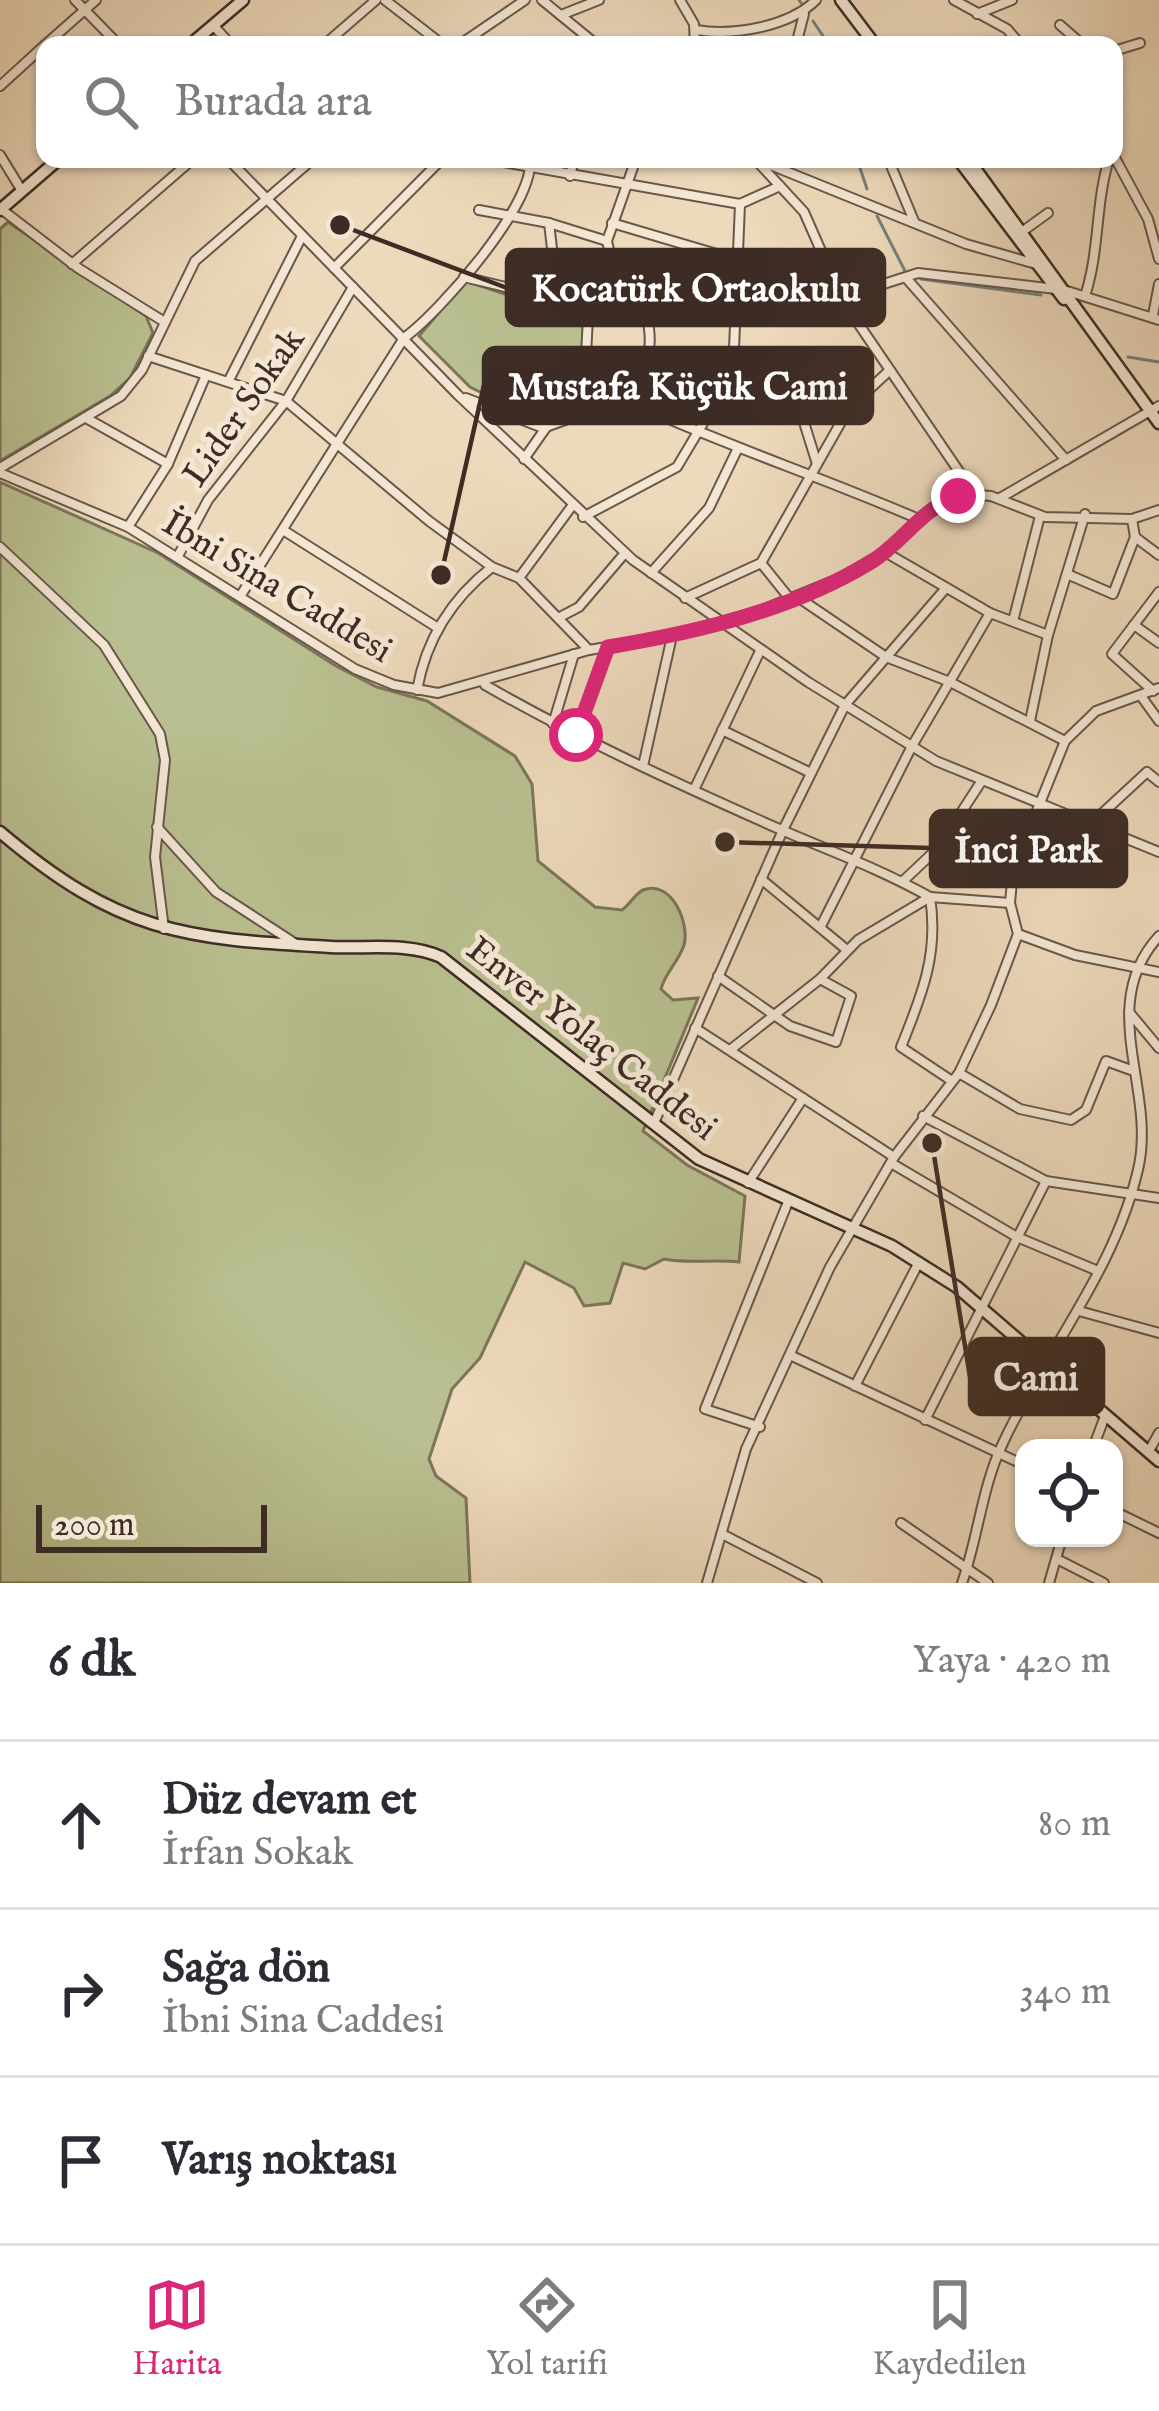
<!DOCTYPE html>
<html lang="tr">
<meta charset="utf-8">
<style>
:root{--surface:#fff;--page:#f2f2f3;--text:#2b2b33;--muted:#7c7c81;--line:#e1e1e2;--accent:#db2777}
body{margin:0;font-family:"IM FELL English",serif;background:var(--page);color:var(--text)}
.controls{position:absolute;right:36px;bottom:36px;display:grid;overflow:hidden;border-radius:24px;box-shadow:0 3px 9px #0004}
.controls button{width:108px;height:108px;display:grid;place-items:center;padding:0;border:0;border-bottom:3px solid var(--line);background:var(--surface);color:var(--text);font:60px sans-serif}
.scale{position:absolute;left:36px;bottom:30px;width:231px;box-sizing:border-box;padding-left:12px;border:6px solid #3d2c25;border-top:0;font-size:33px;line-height:42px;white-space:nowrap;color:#3d2c25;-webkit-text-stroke:9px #f3e6d3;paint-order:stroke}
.stop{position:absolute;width:36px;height:36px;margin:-27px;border:9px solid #db2777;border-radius:50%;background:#fff}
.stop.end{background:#db2777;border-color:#fff;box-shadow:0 3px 12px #0008}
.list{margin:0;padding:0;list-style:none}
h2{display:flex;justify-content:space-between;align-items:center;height:156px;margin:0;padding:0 48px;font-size:51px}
h2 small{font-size:39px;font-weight:400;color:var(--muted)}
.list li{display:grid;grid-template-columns:78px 1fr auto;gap:36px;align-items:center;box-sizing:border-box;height:168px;padding:0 48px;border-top:3px solid var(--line)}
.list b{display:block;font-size:45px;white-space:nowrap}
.list p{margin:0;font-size:39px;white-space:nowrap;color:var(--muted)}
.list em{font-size:39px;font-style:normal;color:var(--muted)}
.icon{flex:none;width:66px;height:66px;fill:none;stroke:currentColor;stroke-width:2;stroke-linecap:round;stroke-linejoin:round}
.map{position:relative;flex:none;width:1159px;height:1583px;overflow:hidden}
.search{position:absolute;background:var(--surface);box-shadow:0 3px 9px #0004;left:36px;right:36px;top:36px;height:132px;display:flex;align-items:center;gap:30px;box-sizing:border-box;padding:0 42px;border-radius:24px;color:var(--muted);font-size:45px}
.sheet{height:660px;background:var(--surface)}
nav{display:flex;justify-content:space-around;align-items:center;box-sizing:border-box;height:168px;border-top:3px solid var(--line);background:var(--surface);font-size:33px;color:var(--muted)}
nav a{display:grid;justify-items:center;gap:6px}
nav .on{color:var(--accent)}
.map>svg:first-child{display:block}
.green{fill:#b9bf90;stroke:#7b765a;stroke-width:3}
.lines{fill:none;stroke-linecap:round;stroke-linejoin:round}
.stream{stroke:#74817a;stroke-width:3}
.street-casing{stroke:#69574a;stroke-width:12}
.secondary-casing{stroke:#3d2c25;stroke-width:15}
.street{stroke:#f3e6d3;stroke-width:8}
.secondary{stroke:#f3e6d3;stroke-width:10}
.route{stroke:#db2777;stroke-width:15}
.labels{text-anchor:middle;stroke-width:10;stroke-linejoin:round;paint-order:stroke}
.street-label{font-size:36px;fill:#3d2c25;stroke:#f3e6d3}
.leader{fill:none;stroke:#3d2c25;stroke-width:4.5}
.callout-dot{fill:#3d2c25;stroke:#f3e6d3;stroke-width:4.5}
.callout{fill:#3d2c25;stroke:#3d2c25;stroke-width:4.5}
.callout-label{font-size:39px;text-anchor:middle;font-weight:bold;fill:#fff}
</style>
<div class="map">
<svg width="1159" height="1583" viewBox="0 0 1159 1583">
<rect width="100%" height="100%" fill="#edd9bb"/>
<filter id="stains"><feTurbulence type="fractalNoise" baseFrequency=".00167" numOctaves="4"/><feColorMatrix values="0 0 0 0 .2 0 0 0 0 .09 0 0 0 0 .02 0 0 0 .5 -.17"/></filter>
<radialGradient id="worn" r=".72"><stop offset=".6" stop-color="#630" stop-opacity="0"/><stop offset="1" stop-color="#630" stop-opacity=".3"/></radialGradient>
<!-- green -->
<g class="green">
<polygon points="8,222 146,316 153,333 130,378 110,396 0,461 0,229"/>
<polygon points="466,281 519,299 584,304 582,367 539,421 470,387 419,336"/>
<path d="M0,482l158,71 178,113 41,21 50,14 88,55 17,28 6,77 57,46 27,3c8,-6 14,-17 21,-20 29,-11 47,34 41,55 -5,16 -19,28 -23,44l12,11 25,-2 -55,133 44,34 58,31 -6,66c-26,-3 -52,2 -75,-3l-19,10 -22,-6 -13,40 -26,3 -10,-18 -49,-26 -45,96 -28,31 -23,70 7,17 30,22 4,85h-470z"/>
</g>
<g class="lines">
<!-- stream -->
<g class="stream">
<polyline points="799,0 801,3"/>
<polyline points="813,21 829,45"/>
<polyline points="857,159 867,189"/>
<polyline points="877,216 905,271"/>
<polyline points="921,279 1041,295"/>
<polyline points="1128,357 1159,362"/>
</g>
<defs>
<g id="street">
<polyline points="75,0 119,45"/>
<polyline points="385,0 443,45"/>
<polyline points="542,0 597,45"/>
<polyline points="680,0 694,24 695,45"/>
<polyline points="954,0 1007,29 1021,45"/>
<polyline points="977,14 1012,0"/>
<polyline points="561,15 599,0"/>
<polyline points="213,25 231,45"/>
<polyline points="1060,25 1083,45"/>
<path d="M696,30c37,6 93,-3 120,-30"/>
<polyline points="45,45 96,0"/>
<polyline points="324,45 376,0"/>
<polyline points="459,45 525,0"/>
<polyline points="796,45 804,14"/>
<polyline points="1114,51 1140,43"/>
<polyline points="0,86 45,45"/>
<polyline points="0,155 22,191"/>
<polyline points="1114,156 1148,219 1159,259"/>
<polyline points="228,159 458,395 633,560 808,682 936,761 1159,852"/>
<polyline points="486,159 740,204 780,186"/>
<polyline points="755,159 804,212 843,301 973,492"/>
<polyline points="893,159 889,161 914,221"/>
<polyline points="758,160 966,244 1036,264"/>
<polyline points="570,176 574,159"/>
<polyline points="1,209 78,268 163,321"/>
<polyline points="479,210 549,223 607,241"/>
<polyline points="549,223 558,299"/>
<polyline points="612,223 737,260"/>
<polyline points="1023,231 1048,213"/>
<polyline points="72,264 193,159"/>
<polyline points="334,268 442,159"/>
<polyline points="464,277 550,298 649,301 777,318 918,273 1056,289"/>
<polyline points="907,279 1066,460"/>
<polyline points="1067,291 1159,320"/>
<path d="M1085,296c15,-46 10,-91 24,-137"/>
<polyline points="620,299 607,241 636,159"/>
<polyline points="1153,315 1159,284"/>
<polyline points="148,356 286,401 429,521 492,567 519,578 588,649"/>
<polyline points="788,371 817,464"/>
<polyline points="228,382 302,236"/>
<path d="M466,398l77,30 80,-29c98,45 199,78 298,121"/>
<path d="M623,399c28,-28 34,-62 18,-97"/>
<polyline points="86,418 168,464"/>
<polyline points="524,459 585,372 589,300"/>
<polyline points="0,468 121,396 142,370 195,261 313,159"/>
<polyline points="0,473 128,527 355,669 394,685 438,693 589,650 672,636 762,610 840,578 885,552 937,505 966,494 991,496 1045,517 1132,519 1159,510"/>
<polyline points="1000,498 1159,406"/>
<polyline points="583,517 677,467 733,373 740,204"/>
<polyline points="128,527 168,464 206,375"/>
<polyline points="283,530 438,628"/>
<polyline points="1135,537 1159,555"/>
<polyline points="0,547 104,645 160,734 165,760 155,857 164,929"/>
<polyline points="885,552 990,613 1048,635"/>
<polyline points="178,556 208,500 286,401 353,287"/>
<polyline points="761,563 790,599"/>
<polyline points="651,573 709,508 738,448"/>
<polyline points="1067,574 1113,594 1135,537 1132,519"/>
<polyline points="519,578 572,506"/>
<path d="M241,595l163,-257c36,-26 131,-134 126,-179"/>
<polyline points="685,598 761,563 849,408 890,370"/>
<polyline points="799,598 886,657 950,682 1065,741"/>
<polyline points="558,618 579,607 625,553"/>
<polyline points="1013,621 1040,516"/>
<polyline points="1134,625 1159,643"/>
<path d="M485,685c94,54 193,99 292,143 55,24 99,39 153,69 9,56 -8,98 -29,150l51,34"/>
<path d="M417,690c9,-50 34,-91 75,-123"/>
<polyline points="1153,691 1112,654 1159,592"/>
<polyline points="1141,696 1159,721"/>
<polyline points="1030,721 1048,635 1085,514"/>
<polyline points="553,724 574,654"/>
<polyline points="722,730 811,773"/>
<polyline points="576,735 608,647"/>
<polyline points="643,766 672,636"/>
<polyline points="694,790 760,651"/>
<polyline points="1094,821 1147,772 1159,782"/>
<polyline points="157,827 216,892 296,944"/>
<polyline points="761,879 847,950"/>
<polyline points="902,882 938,848 981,782"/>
<polyline points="821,926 912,746 990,613"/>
<polyline points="1018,934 1075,955 1159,972"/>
<polyline points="718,976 790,1026 836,1042 851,996 820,979"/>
<polyline points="1129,1012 1159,1048"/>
<polyline points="695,1028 894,1157"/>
<polyline points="730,1050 820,979 858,940 930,897 1010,903"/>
<polyline points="959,1073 1020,1109 1071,1120 1086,1110 1106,1061 1131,1070"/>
<polyline points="923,1116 1046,1181"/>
<polyline points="654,1123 783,830 845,705 946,588"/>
<polyline points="891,1163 1017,1237 1098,1271"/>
<polyline points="748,1183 803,1098"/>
<polyline points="1079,1311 1159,1333"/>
<polyline points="792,1356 1024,1465"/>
<polyline points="855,1386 919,1262"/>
<polyline points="925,1420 1046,1181 1159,1198"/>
<polyline points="760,1427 705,1409 788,1202"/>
<polyline points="1093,1448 1105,1416"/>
<polyline points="1149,1451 1159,1433"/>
<polyline points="1114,1511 1159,1533"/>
<polyline points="901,1523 988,1583"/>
<polyline points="724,1535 817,1583"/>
<polyline points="1057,1559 1104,1583"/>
<polyline points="707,1583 746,1449 830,1267 894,1157 959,1073 991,1005 1018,934 1010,903 1013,870 1065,741 1096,711 1159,688"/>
<path d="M962,1583c16,-45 20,-97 41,-140 43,-93 114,-175 136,-278 16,-78 -43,-160 20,-229"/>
<polyline points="1049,1583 1062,1538"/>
</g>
<g id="secondary">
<polyline points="841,0 875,45"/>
<polyline points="190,45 243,0"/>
<polyline points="958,159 1064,299"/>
<polyline points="968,159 1159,423"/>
<polyline points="0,210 59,159"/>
<path d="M0,832c118,100 182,107 331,115 36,2 77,-5 110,10l258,202 193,87 65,41 202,174"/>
</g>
</defs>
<!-- street casing -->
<use href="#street" class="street-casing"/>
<!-- secondary casing -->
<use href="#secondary" class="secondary-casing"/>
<!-- street -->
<use href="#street" class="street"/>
<!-- secondary -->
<use href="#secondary" class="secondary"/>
</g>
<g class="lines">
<!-- route -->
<path class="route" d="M576,735l32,-88c90,-15 184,-37 263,-85 31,-19 52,-55 87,-66"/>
</g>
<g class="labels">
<!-- street labels -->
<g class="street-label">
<text transform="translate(242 406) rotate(-55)" y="13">Lider Sokak</text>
<text transform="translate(278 585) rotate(31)" y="13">İbni Sina Caddesi</text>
<text transform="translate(593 1037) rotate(38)" y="13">Enver Yolaç Caddesi</text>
</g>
</g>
<!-- callouts -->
<path class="leader" d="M340 225L507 288M441 575L484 385M725 842L931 848M932 1143L970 1377"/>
<g class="callout-dot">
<circle cx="340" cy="225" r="12"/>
<circle cx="441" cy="575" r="12"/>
<circle cx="725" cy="842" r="12"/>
<circle cx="932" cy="1143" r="12"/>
</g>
<g class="callout">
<rect x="507" y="250" width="377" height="75" rx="12"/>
<rect x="484" y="348" width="388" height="75" rx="12"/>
<rect x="931" y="811" width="195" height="75" rx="12"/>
<rect x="970" y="1339" width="133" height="75" rx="12"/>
</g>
<g class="callout-label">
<text x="696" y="301">Kocatürk Ortaokulu</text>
<text x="678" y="399">Mustafa Küçük Cami</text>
<text x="1028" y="862">İnci Park</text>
<text x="1036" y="1390">Cami</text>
</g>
<rect width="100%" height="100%" filter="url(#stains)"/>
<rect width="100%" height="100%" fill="url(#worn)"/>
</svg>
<div class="controls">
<button><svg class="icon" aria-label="locate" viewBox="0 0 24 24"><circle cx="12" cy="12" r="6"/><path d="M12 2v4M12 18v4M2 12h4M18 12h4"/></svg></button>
</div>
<div class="scale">200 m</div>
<div class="stop" style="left:576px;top:735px"></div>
<div class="stop end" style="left:958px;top:496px"></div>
<div class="search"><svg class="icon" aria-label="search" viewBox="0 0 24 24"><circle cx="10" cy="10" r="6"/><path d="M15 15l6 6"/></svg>Burada ara</div>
</div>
<section class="sheet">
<h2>6 dk<small>Yaya · 420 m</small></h2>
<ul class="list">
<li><svg class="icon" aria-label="ahead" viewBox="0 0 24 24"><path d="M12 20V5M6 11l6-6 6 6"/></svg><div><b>Düz devam et</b><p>İrfan Sokak</p></div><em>80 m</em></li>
<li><svg class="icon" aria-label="right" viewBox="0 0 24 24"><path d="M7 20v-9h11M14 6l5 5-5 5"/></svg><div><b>Sağa dön</b><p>İbni Sina Caddesi</p></div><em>340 m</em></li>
<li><svg class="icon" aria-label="arrive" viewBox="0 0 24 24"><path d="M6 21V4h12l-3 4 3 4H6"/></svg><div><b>Varış noktası</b></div></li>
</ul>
</section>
<nav>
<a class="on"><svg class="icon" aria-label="map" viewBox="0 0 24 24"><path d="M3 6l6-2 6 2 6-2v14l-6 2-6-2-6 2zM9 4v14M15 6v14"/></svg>Harita</a>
<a><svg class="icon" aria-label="directions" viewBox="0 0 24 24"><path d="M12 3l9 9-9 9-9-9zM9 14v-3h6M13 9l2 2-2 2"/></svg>Yol tarifi</a>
<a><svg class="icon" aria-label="saved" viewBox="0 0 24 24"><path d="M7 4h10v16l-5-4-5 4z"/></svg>Kaydedilen</a>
</nav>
